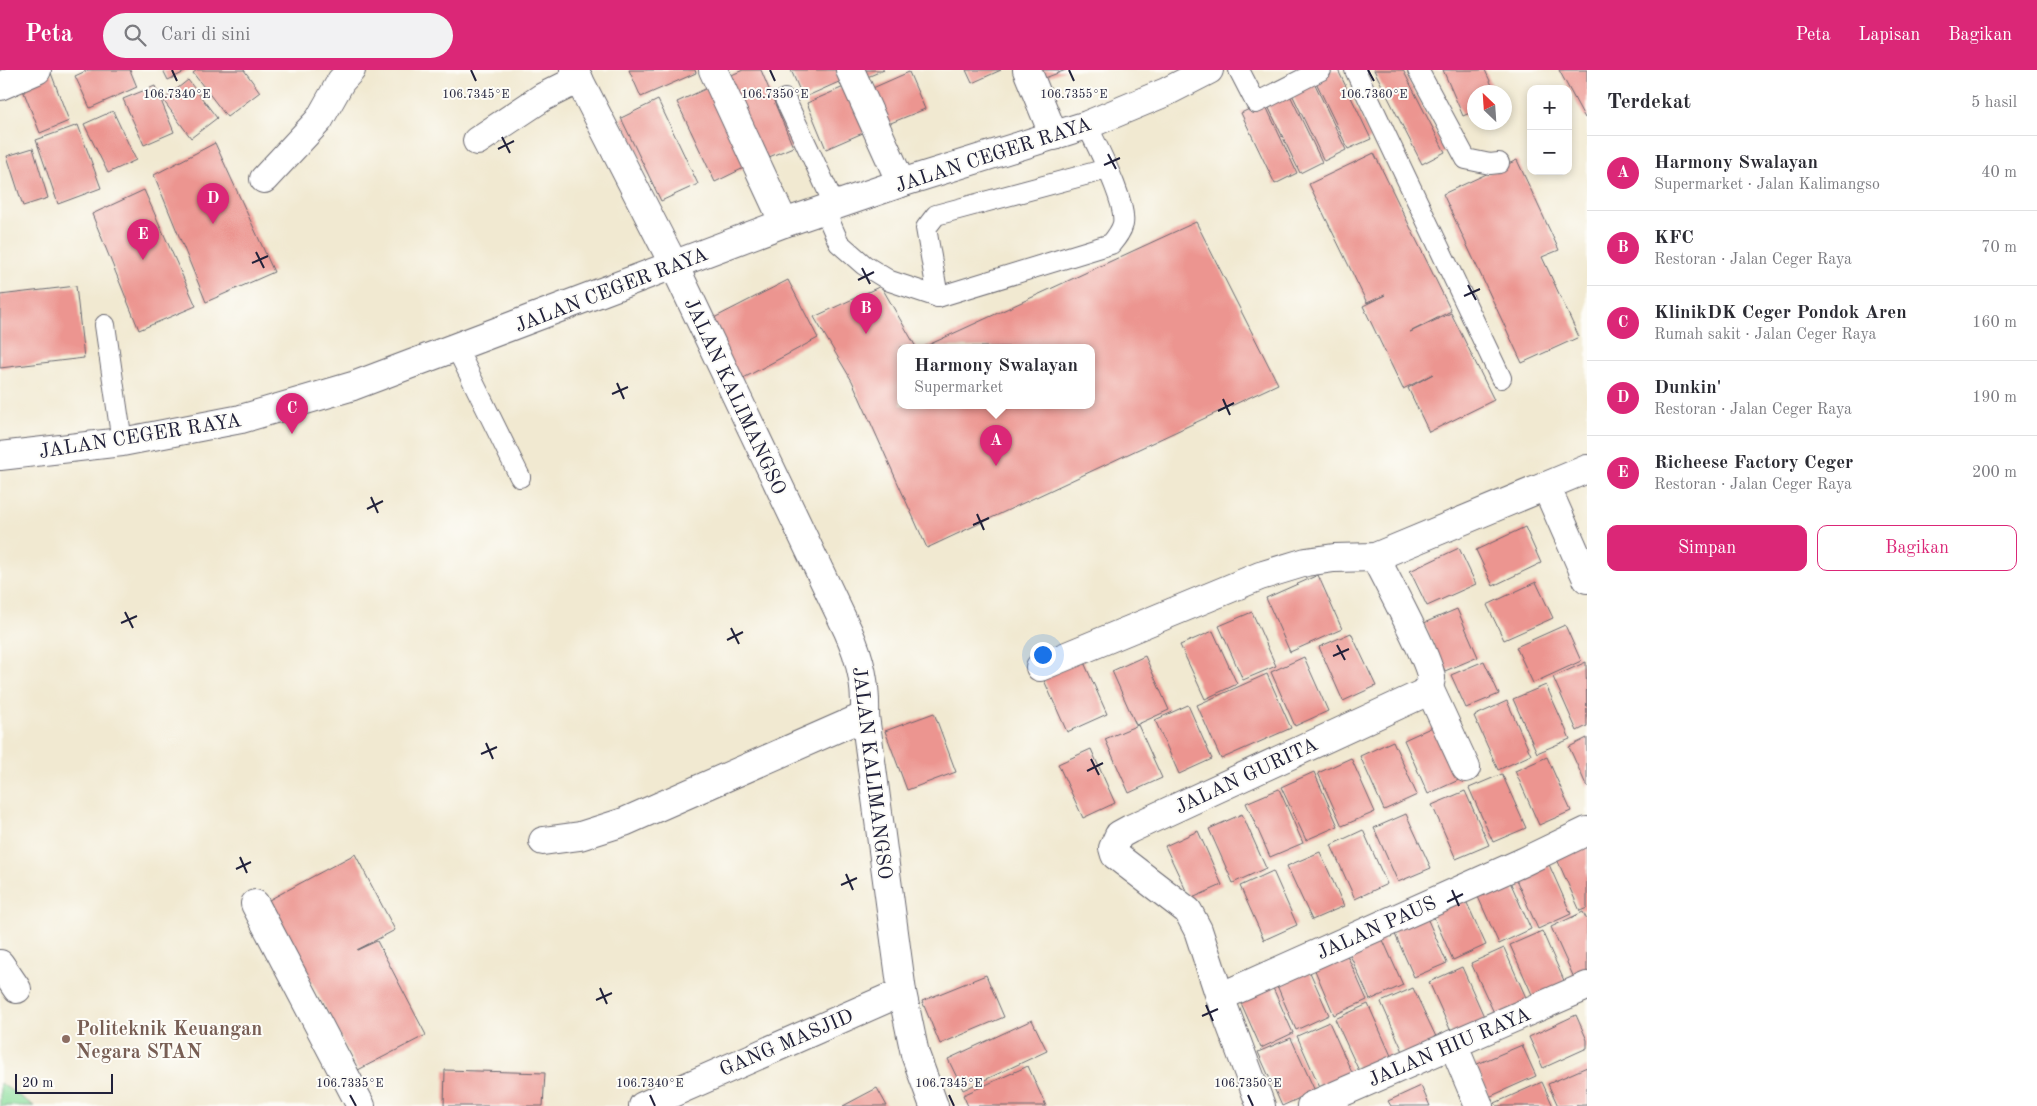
<!DOCTYPE html>
<html lang="id">
<meta charset="utf-8">
<style>
:root{--surface:#fff;--page:#f2f2f3;--text:#2b2b33;--muted:#7c7c81;--line:#e1e1e2;--accent:#db2777}
body{margin:0;font-family:"Old Standard TT",serif;background:var(--page);color:var(--text)}
.controls{position:absolute;right:15px;top:15px;display:grid;overflow:hidden;border-radius:10px;box-shadow:0 2px 8px #0003}
.controls button{width:45px;height:45px;display:grid;place-items:center;padding:0;border:0;border-bottom:1px solid var(--line);background:var(--surface);color:var(--text);font:25px sans-serif}
.compass{position:absolute;left:1467px;top:15px;width:45px;height:45px;border-radius:50%;background:var(--surface);box-shadow:0 2px 8px #0003;rotate:335deg}
.scale{position:absolute;left:15px;bottom:12px;width:98px;box-sizing:border-box;padding-left:5px;border:2px solid #22223b;border-top:0;font-size:14px;line-height:18px;white-space:nowrap;color:#22223b;-webkit-text-stroke:4px #fdfcf7;paint-order:stroke}
.you{position:absolute;left:1042px;top:584px;width:18px;height:18px;margin:-12px;border:4px solid #fff;border-radius:50%;background:#1a73e8;box-shadow:0 0 0 8px #1a73e833}
.badge{display:grid;place-items:center;width:32px;height:32px;border-radius:50%;background:var(--accent);color:#fff;font-size:16px;font-weight:700}
.pin{position:absolute;translate:-50% -41px;filter:drop-shadow(0 1px 2px #0008)}
.pin::after{content:'';position:absolute;top:26px;width:18px;height:15px;background:inherit;clip-path:polygon(0 0,100% 0,50% 100%)}
.popup{position:absolute;left:897px;top:274px;width:198px;height:65px;box-sizing:border-box;display:grid;place-content:center;border-radius:10px;background:var(--surface);filter:drop-shadow(0 1px 4px #0005);font-size:16px;white-space:nowrap;color:var(--muted)}
.popup b{font-size:19px;color:var(--text)}
.popup::after{content:'';position:absolute;left:50%;top:100%;margin-left:-10px;border:10px solid transparent;border-top-color:var(--surface)}
.list{margin:0;padding:0;list-style:none}
h2{display:flex;justify-content:space-between;align-items:center;height:65px;margin:0;padding:0 20px;font-size:21px}
h2 small{font-size:16px;font-weight:400;color:var(--muted)}
.list li{display:grid;grid-template-columns:32px 1fr auto;gap:15px;align-items:center;box-sizing:border-box;height:75px;padding:0 20px;border-top:1px solid var(--line)}
.list b{display:block;font-size:19px;white-space:nowrap}
.list p{margin:0;font-size:16px;white-space:nowrap;color:var(--muted)}
.list em{font-size:16px;font-style:normal;color:var(--muted)}
.actions{display:flex;gap:10px;padding:15px 20px}
.actions a{flex:1;padding:11px 0;border:1px solid var(--accent);border-radius:10px;text-align:center;font-size:18px;color:var(--accent)}
.actions .main{background:var(--accent);color:#fff}
.icon{flex:none;width:28px;height:28px;fill:none;stroke:currentColor;stroke-width:2;stroke-linecap:round;stroke-linejoin:round}
.map{position:relative;flex:none;width:1587px;height:1036px;overflow:hidden}
header{display:flex;align-items:center;gap:30px;box-sizing:border-box;height:70px;padding:0 25px;background:var(--accent);color:#fff}
header strong{font-size:24px}
nav{display:flex;gap:28px;margin-inline-start:auto;font-size:18px}
.search{width:350px;height:45px;background:var(--page);display:flex;align-items:center;gap:12px;box-sizing:border-box;padding:0 18px;border-radius:28px;color:var(--muted);font-size:19px}
main{display:flex}
aside{flex:1;background:var(--surface)}
.map>svg:first-child{display:block}
.green{fill:#8edf9f;stroke:#58806d}
.building{fill:#ec9590}
.lines{fill:none;stroke-linecap:round;stroke-linejoin:round}
.service-casing{stroke:#6a6870;stroke-width:22}
.minor-casing{stroke:#6a6870;stroke-width:30}
.tertiary-casing{stroke:#6a6870;stroke-width:30}
.secondary-casing{stroke:#6a6870;stroke-width:30}
.service{stroke:#fff;stroke-width:20}
.minor{stroke:#fff;stroke-width:28}
.tertiary{stroke:#fff;stroke-width:28}
.secondary{stroke:#fff;stroke-width:28}
.ticks{fill:none;stroke:#22223b;stroke-width:2}
.education-dot{fill:#8d6e63;stroke:#fdfcf7;stroke-width:2}
.labels{text-anchor:middle;stroke-width:4;stroke-linejoin:round;paint-order:stroke}
.street-label{font-size:20px;fill:#22223b;stroke:#fdfcf7}
.education-label{font-size:20px;font-weight:bold;fill:#785e54;stroke:#fdfcf7;text-anchor:start}
.ticks-label{font-size:12px;text-anchor:middle;fill:#22223b;stroke:#fdfcf7;stroke-width:4;stroke-linejoin:round;paint-order:stroke}
</style>
<header>
<strong>Peta</strong>
<div class="search"><svg class="icon" aria-label="search" viewBox="0 0 24 24"><circle cx="10" cy="10" r="6"/><path d="M15 15l6 6"/></svg>Cari di sini</div>
<nav><a>Peta</a><a>Lapisan</a><a>Bagikan</a></nav>
</header>
<main>
<div class="map">
<svg width="1587" height="1036" viewBox="0 0 1587 1036">
<rect width="100%" height="100%" fill="#fdfcf7"/>
<filter id="ink" filterUnits="userSpaceOnUse"><feTurbulence type="fractalNoise" baseFrequency=".02" numOctaves="2"/><feDisplacementMap in="SourceGraphic" scale="10" xChannelSelector="R" yChannelSelector="G"/><feConvolveMatrix kernelMatrix="1 2 1 2 8 2 1 2 1" color-interpolation-filters="sRGB"/></filter>
<filter id="wash" filterUnits="userSpaceOnUse"><feTurbulence type="fractalNoise" baseFrequency=".0096" numOctaves="4" result="noise"/><feDisplacementMap in="SourceGraphic" scale="20" xChannelSelector="R" yChannelSelector="G"/><feGaussianBlur stdDeviation="1.12" result="paint"/><feColorMatrix in="noise" values="0 0 0 0 0 0 0 0 0 0 0 0 0 0 0 0 0 1.4 0 .05"/><feComposite in="paint" operator="in"/></filter>
<g filter="url(#wash)">
<rect width="100%" height="100%" fill="#f1e9d1"/>
<!-- green -->
<polygon class="green" points="0,1013 34,1036 0,1036"/>
<g id="blocks">
<!-- building -->
<g class="building">
<polygon points="88,0 130,0 137,17 90,38 75,6"/>
<polygon points="163,0 189,0 168,10"/>
<polygon points="197,0 244,0 260,22 227,47 193,3"/>
<polygon points="629,0 695,0 696,3 641,27"/>
<polygon points="743,0 761,0 793,77 762,90 727,7"/>
<polygon points="791,0 836,0 841,11 803,28"/>
<polygon points="861,0 884,0 865,8"/>
<polygon points="966,0 1001,0 972,13"/>
<polygon points="1033,0 1066,0 1037,11"/>
<polygon points="1332,0 1338,0 1371,69 1348,79 1314,8"/>
<polygon points="1374,0 1403,0 1445,82 1422,94"/>
<polygon points="1443,0 1485,0 1495,22 1474,22 1474,41 1463,46"/>
<polygon points="1559,0 1587,0 1587,47 1585,48"/>
<polygon points="909,2 925,39 881,57 866,21"/>
<polygon points="51,3 69,51 40,63 21,15"/>
<polygon points="188,10 217,48 191,68 163,30"/>
<polygon points="1313,10 1346,80 1324,91 1290,20"/>
<polygon points="716,14 754,93 715,112 677,32"/>
<polygon points="155,16 174,62 144,75 123,29"/>
<polygon points="846,16 865,62 826,79 807,33"/>
<polygon points="1288,21 1322,92 1300,103 1266,32"/>
<polygon points="658,30 698,114 661,131 621,48"/>
<polygon points="1264,32 1297,103 1275,114 1241,43"/>
<polygon points="113,41 136,90 108,103 84,54"/>
<polygon points="78,55 101,118 58,134 36,70"/>
<polygon points="215,73 274,202 206,232 154,105"/>
<polygon points="33,78 48,128 23,136 7,86"/>
<polygon points="1374,83 1451,241 1410,262 1451,243 1494,330 1429,362 1408,318 1433,304 1403,319 1363,236 1385,225 1367,233 1309,114"/>
<polygon points="1517,90 1559,180 1542,187 1579,267 1522,293 1443,124"/>
<polygon points="144,120 196,236 139,260 92,144"/>
<polygon points="1196,152 1278,314 927,478 852,311 814,247 881,216 916,277 901,277 901,335 1091,335 1091,277 924,277"/>
<polygon points="788,210 818,268 738,311 708,251"/>
<polygon points="76,216 84,288 0,298 0,225"/>
<polygon points="1525,457 1541,493 1493,516 1476,480"/>
<polygon points="1459,478 1476,514 1427,536 1410,501"/>
<polygon points="1318,505 1342,559 1290,582 1266,528"/>
<polygon points="1536,512 1553,548 1504,570 1487,535"/>
<polygon points="1457,539 1478,587 1445,601 1424,553"/>
<polygon points="1252,542 1276,596 1243,610 1219,556"/>
<polygon points="1565,555 1581,591 1533,613 1516,577"/>
<polygon points="1213,561 1237,614 1205,629 1180,575"/>
<polygon points="1351,563 1376,616 1343,631 1319,577"/>
<polygon points="1145,586 1169,640 1136,655 1112,601"/>
<polygon points="1304,587 1328,641 1295,656 1271,602"/>
<polygon points="1083,590 1107,644 1067,662 1043,608"/>
<polygon points="1484,591 1499,624 1466,638 1451,605"/>
<polygon points="1586,592 1587,656 1577,661 1553,607"/>
<polygon points="1267,604 1291,658 1221,689 1197,635"/>
<polygon points="1546,615 1570,669 1537,683 1513,629"/>
<polygon points="1507,631 1531,685 1498,700 1474,646"/>
<polygon points="1188,635 1212,689 1179,704 1155,650"/>
<polygon points="934,643 956,702 907,720 885,661"/>
<polygon points="1138,655 1162,708 1129,723 1105,669"/>
<polygon points="1437,655 1461,709 1428,724 1404,670"/>
<polygon points="1587,668 1587,717 1569,677"/>
<polygon points="1393,671 1417,725 1384,740 1360,686"/>
<polygon points="1091,679 1115,733 1083,748 1058,694"/>
<polygon points="1547,687 1571,741 1539,755 1515,701"/>
<polygon points="1351,688 1375,742 1342,756 1318,703"/>
<polygon points="1314,702 1338,756 1306,770 1281,717"/>
<polygon points="1502,704 1526,758 1493,772 1469,718"/>
<polygon points="1279,719 1303,773 1270,787 1246,733"/>
<polygon points="1465,721 1489,775 1456,789 1432,735"/>
<polygon points="1242,744 1266,798 1233,813 1209,759"/>
<polygon points="1406,744 1431,798 1398,812 1374,758"/>
<polygon points="1363,760 1387,814 1355,829 1331,775"/>
<polygon points="1198,761 1222,815 1190,829 1165,776"/>
<polygon points="1587,773 1587,838 1580,841 1556,787"/>
<polygon points="1320,782 1344,836 1312,850 1287,796"/>
<polygon points="355,784 395,860 357,880 377,871 426,965 358,1000 269,830"/>
<polygon points="1547,790 1571,844 1538,859 1514,805"/>
<polygon points="1273,801 1297,855 1264,870 1240,816"/>
<polygon points="1507,805 1531,859 1499,874 1475,820"/>
<polygon points="1462,822 1486,875 1453,890 1429,836"/>
<polygon points="1423,839 1447,893 1414,907 1390,853"/>
<polygon points="1583,842 1587,850 1587,905 1575,910 1551,857"/>
<polygon points="1379,861 1403,915 1370,930 1346,876"/>
<polygon points="1542,861 1566,915 1534,929 1510,875"/>
<polygon points="1343,876 1367,930 1334,945 1311,891"/>
<polygon points="1504,878 1528,932 1496,947 1471,893"/>
<polygon points="1305,891 1329,945 1296,960 1273,906"/>
<polygon points="1462,897 1486,951 1453,966 1429,912"/>
<polygon points="986,905 1004,947 940,974 922,931"/>
<polygon points="1269,909 1293,963 1261,978 1237,924"/>
<polygon points="1413,918 1438,971 1405,986 1381,932"/>
<polygon points="1368,934 1392,988 1360,1003 1335,949"/>
<polygon points="1576,945 1587,970 1587,978 1543,998 1529,967"/>
<polygon points="1032,950 1047,981 963,1020 948,989"/>
<polygon points="1329,952 1353,1005 1321,1020 1297,966"/>
<polygon points="1291,968 1315,1021 1282,1036 1258,982"/>
<polygon points="1522,975 1536,1006 1489,1027 1475,995"/>
<polygon points="1028,996 1046,1036 968,1036 963,1025"/>
<polygon points="1587,997 1587,1035 1558,1036 1548,1014"/>
<polygon points="445,1000 545,1003 543,1036 444,1036"/>
<polygon points="1542,1012 1553,1036 1497,1036 1495,1033"/>
<polygon points="1421,1016 1430,1036 1391,1036 1388,1031"/>
<polygon points="877,1018 887,1036 843,1036"/>
</g>
</g>
</g>
<g filter="url(#ink)">
<use href="#blocks" fill-opacity="0" stroke="#6a6870" stroke-width="1"/>
<g class="lines">
<defs>
<g id="service">
<polyline points="1239,0 1256,33 1321,0"/>
<polyline points="1355,0 1501,308"/>
<polyline points="1418,0 1466,89 1490,94 1499,93"/>
<polyline points="785,29 835,136"/>
<path d="M824,139l15,34 25,22 26,16 48,16 173,-53c5,-6 10,-12 12,-20 4,-22 -26,-77 -36,-99"/>
<polyline points="938,227 926,158 936,145 1107,99"/>
<polyline points="105,255 122,372"/>
<polyline points="456,277 520,407"/>
</g>
<g id="minor">
<polyline points="713,0 784,153"/>
<polyline points="850,0 901,113"/>
<polyline points="1027,0 1054,66"/>
<polyline points="0,16 37,0"/>
<polyline points="477,71 543,27 579,9"/>
<polyline points="264,109 319,50 341,11 351,0"/>
<path d="M674,195l174,366c13,29 18,54 17,85l37,276 13,62 19,52"/>
<polyline points="1546,416 1587,509"/>
<polyline points="1040,597 1260,506 1306,492 1334,488 1375,487 1587,399"/>
<polyline points="1429,618 1466,698"/>
<polyline points="543,771 580,766 624,752 865,646"/>
<polyline points="255,834 361,1036"/>
<polyline points="0,894 17,919"/>
<polyline points="1220,927 1523,792 1587,761"/>
<polyline points="1453,974 1479,1036"/>
<polyline points="643,1036 902,922"/>
<path d="M1261,1036l-41,-109 -22,-67 -10,-19 -73,-56 -2,-7 6,-13 11,-6 292,-135c5,-5 8,-8 9,-16 0,-16 -46,-101 -56,-121"/>
<polyline points="1311,1036 1587,916"/>
</g>
<polyline id="tertiary" points="574,0 674,195"/>
<polyline id="secondary" points="0,386 122,372 241,349 353,316 784,153 901,113 1087,55 1166,22 1209,0"/>
</defs>
<!-- service casing -->
<use href="#service" class="service-casing"/>
<!-- minor casing -->
<use href="#minor" class="minor-casing"/>
<!-- tertiary casing -->
<use href="#tertiary" class="tertiary-casing"/>
<!-- secondary casing -->
<use href="#secondary" class="secondary-casing"/>
<!-- service -->
<use href="#service" class="service"/>
<!-- minor -->
<use href="#minor" class="minor"/>
<!-- tertiary -->
<use href="#tertiary" class="tertiary"/>
<!-- secondary -->
<use href="#secondary" class="secondary"/>
</g>
</g>
<!-- ticks -->
<path class="ticks" d="M172,0l5,11M471,0l5,11M770,0l5,11M1069,0l5,11M1368,0l6,11M502,67l8,16M498,79l16,-8M1108,84l8,15M1104,95l16,-7M256,182l8,16M252,193l16,-7M862,198l8,16M858,210l16,-8M1468,215l8,15M1464,226l16,-7M617,313l7,16M612,324l16,-7M1223,329l7,16M1218,341l16,-8M371,427l7,16M367,439l16,-8M977,444l7,16M973,455l16,-7M125,542l8,16M121,553l16,-7M731,558l8,16M727,570l16,-8M1337,575l8,15M1333,586l16,-7M486,673l7,16M481,684l16,-7M1091,689l8,16M1087,701l16,-8M240,787l7,16M236,799l15,-7M846,804l7,16M841,815l16,-7M1452,820l7,16M1447,832l16,-8M600,918l7,16M596,930l16,-7M1206,935l7,16M1202,946l16,-7M350,1025l6,11M650,1025l5,11M949,1025l5,11M1248,1025l5,11"/>
<!-- markers -->
<circle class="education-dot" cx="66" cy="969" r="5"/>
<g class="labels">
<!-- street labels -->
<g class="street-label">
<text transform="translate(993 84) rotate(-18)" y="7">JALAN CEGER RAYA</text>
<text transform="translate(611 219) rotate(-21)" y="7">JALAN CEGER RAYA</text>
<text transform="translate(736 326) rotate(65)" y="7">JALAN KALIMANGSO</text>
<text transform="translate(140 365) rotate(-9)" y="7">JALAN CEGER RAYA</text>
<text transform="translate(873 703) rotate(83)" y="7">JALAN KALIMANGSO</text>
<text transform="translate(1246 705) rotate(-25)" y="7">JALAN GURITA</text>
<text transform="translate(1376 857) rotate(-24)" y="7">JALAN PAUS</text>
<text transform="translate(786 972) rotate(-23)" y="7">GANG MASJID</text>
<text transform="translate(1449 976) rotate(-23)" y="7">JALAN HIU RAYA</text>
</g>
<!-- education labels -->
<g class="education-label">
<text x="76" y="965">Politeknik Keuangan<tspan x="76" dy="23">Negara STAN</tspan></text>
</g>
</g>
<g class="ticks-label">
<text x="775" y="28">106.7350°E</text>
<text x="1074" y="28">106.7355°E</text>
<text x="1374" y="28">106.7360°E</text>
<text x="177" y="28">106.7340°E</text>
<text x="476" y="28">106.7345°E</text>
<text x="350" y="1017">106.7335°E</text>
<text x="650" y="1017">106.7340°E</text>
<text x="949" y="1017">106.7345°E</text>
<text x="1248" y="1017">106.7350°E</text>
</g>
</svg>
<div class="controls">
<button>+</button>
<button>−</button>
</div>
<svg class="compass" viewBox="-18 -18 36 36"><path d="M0-13l5 13h-10z" fill="#e53935"/><path d="M0 13l5-13h-10z" fill="#7c7c81"/></svg>
<div class="scale">20 m</div>
<div class="you"></div>
<div class="pin badge" style="left:996px;top:396px">A</div>
<div class="popup"><b>Harmony Swalayan</b>Supermarket</div>
<div class="pin badge" style="left:866px;top:264px">B</div>
<div class="pin badge" style="left:292px;top:364px">C</div>
<div class="pin badge" style="left:213px;top:154px">D</div>
<div class="pin badge" style="left:143px;top:190px">E</div>
</div>
<aside>
<h2>Terdekat<small>5 hasil</small></h2>
<ul class="list">
<li><span class="badge">A</span><div><b>Harmony Swalayan</b><p>Supermarket · Jalan Kalimangso</p></div><em>40 m</em></li>
<li><span class="badge">B</span><div><b>KFC</b><p>Restoran · Jalan Ceger Raya</p></div><em>70 m</em></li>
<li><span class="badge">C</span><div><b>KlinikDK Ceger Pondok Aren</b><p>Rumah sakit · Jalan Ceger Raya</p></div><em>160 m</em></li>
<li><span class="badge">D</span><div><b>Dunkin'</b><p>Restoran · Jalan Ceger Raya</p></div><em>190 m</em></li>
<li><span class="badge">E</span><div><b>Richeese Factory Ceger</b><p>Restoran · Jalan Ceger Raya</p></div><em>200 m</em></li>
</ul>
<div class="actions"><a class="main">Simpan</a><a>Bagikan</a></div>
</aside>
</main>
